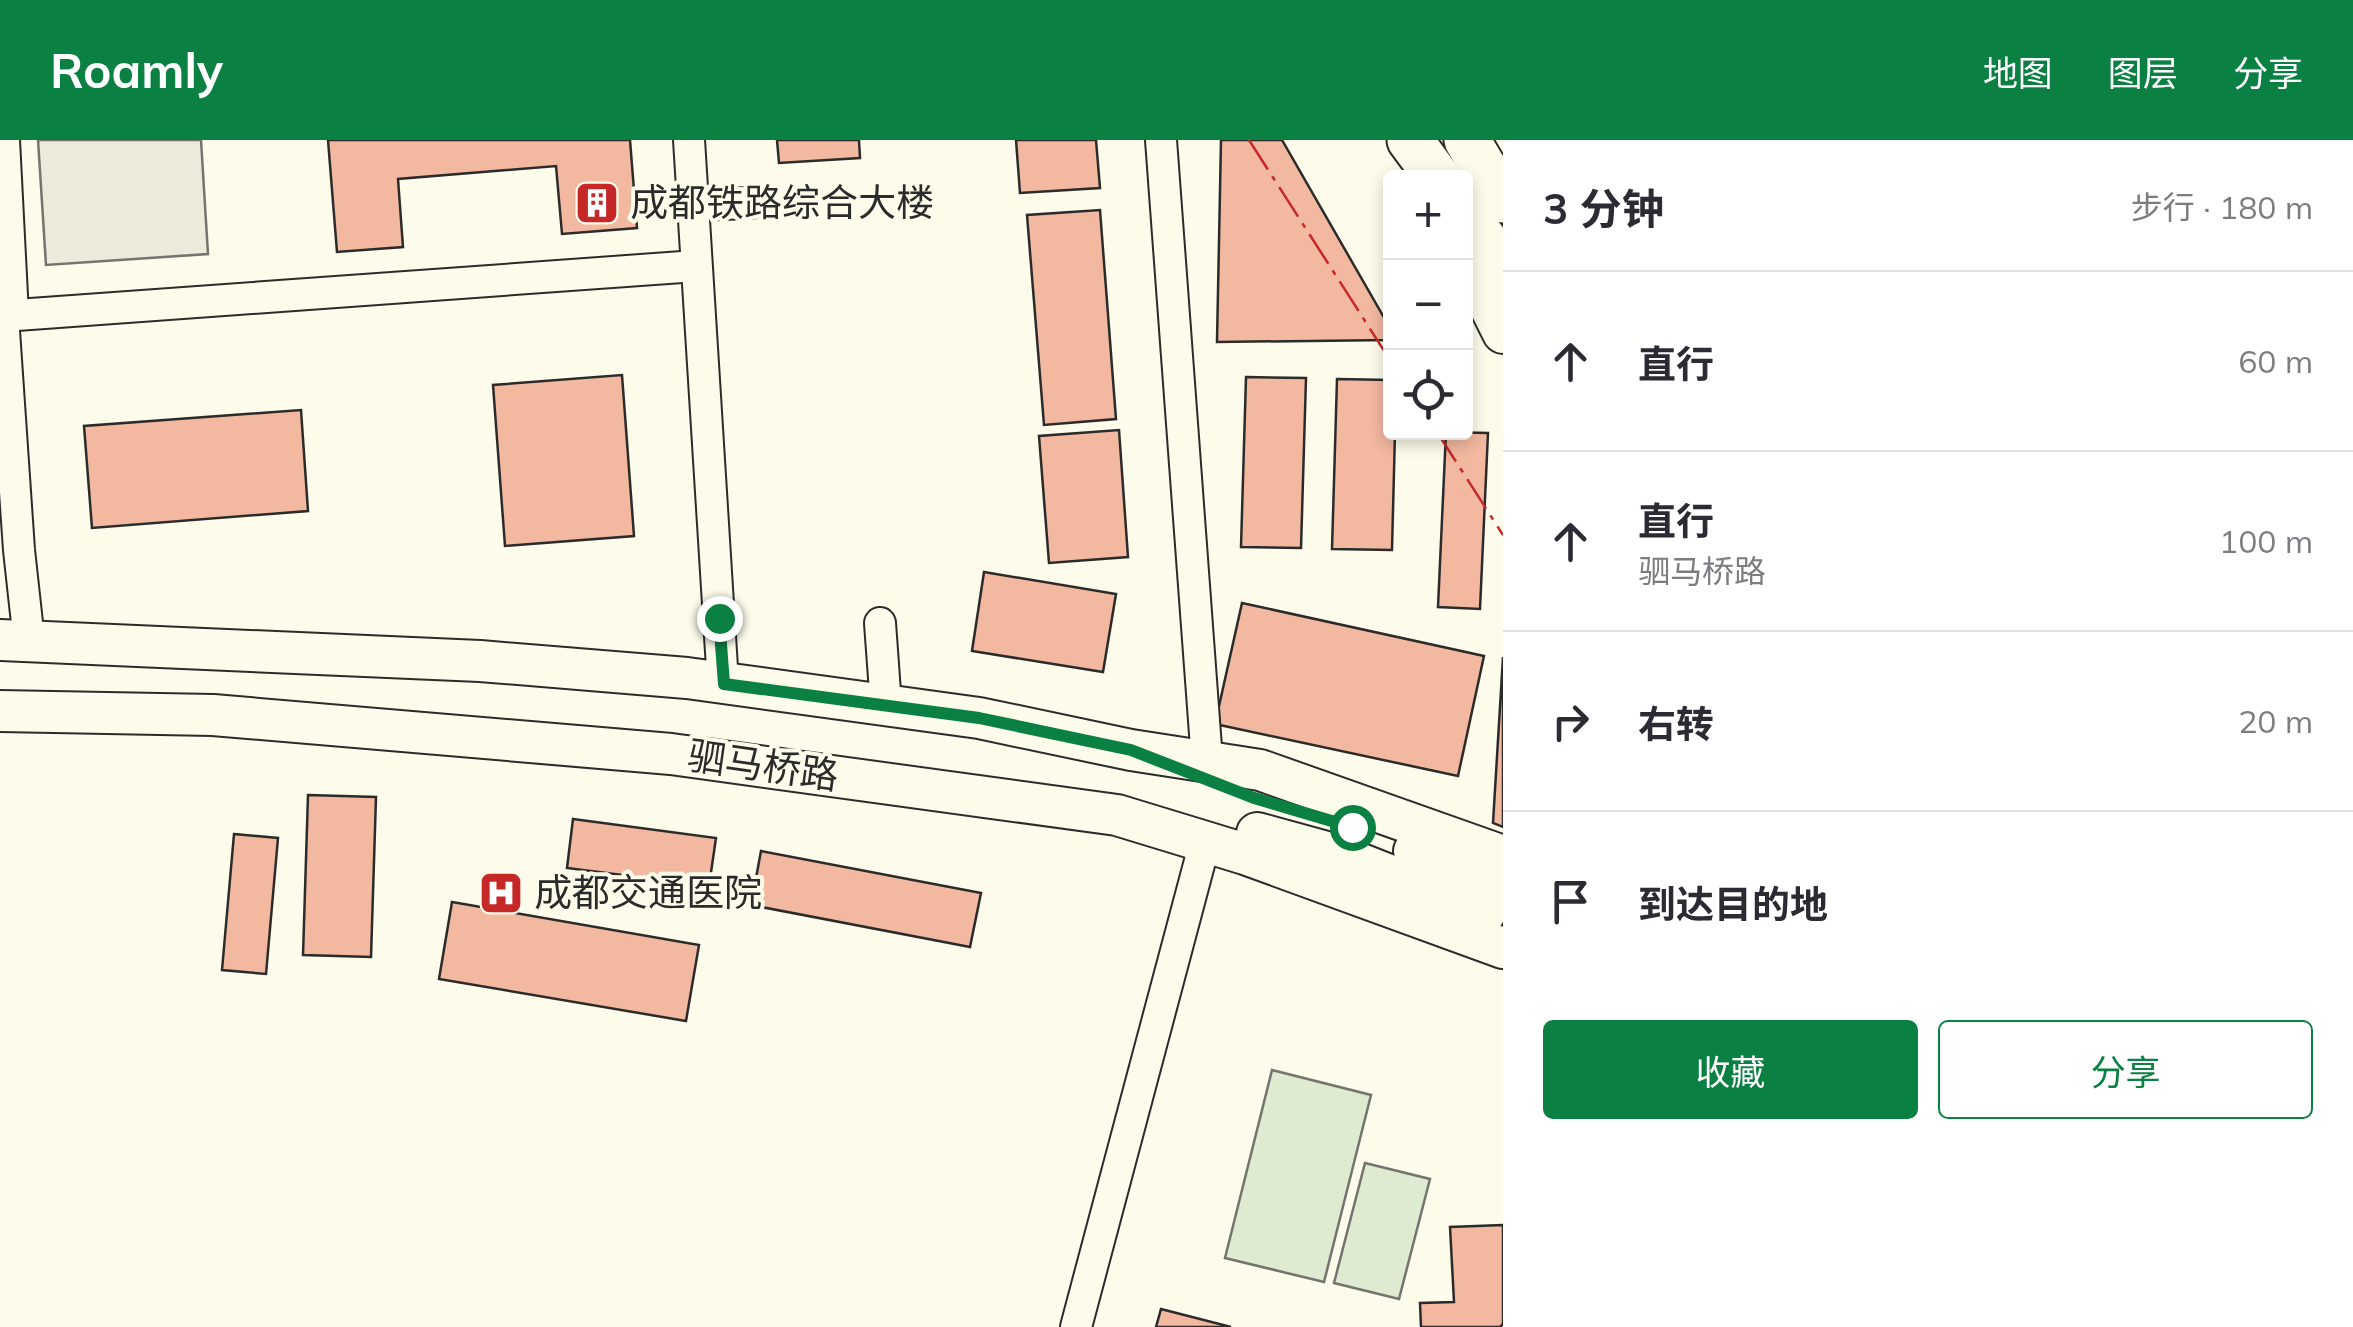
<!DOCTYPE html>
<html lang="zh">
<meta charset="utf-8">
<style>
:root{--surface:#fff;--page:#f2f2f3;--text:#2b2b33;--muted:#7c7c81;--line:#e1e1e2;--accent:#0b8043}
body{margin:0;font-family:Mulish,"Noto Sans SC",sans-serif;background:var(--page);color:var(--text)}
.controls{position:absolute;right:30px;top:30px;display:grid;overflow:hidden;border-radius:10px;box-shadow:0 5px 15px #0003}
.controls button{width:90px;height:90px;display:grid;place-items:center;padding:0;border:0;border-bottom:2px solid var(--line);background:var(--surface);color:var(--text);font:50px sans-serif}
.stop{position:absolute;width:30px;height:30px;margin:-22px;border:8px solid #0b8043;border-radius:50%;background:#fff}
.stop.end{background:#0b8043;border-color:#fff;box-shadow:0 2px 10px #0008}
.list{margin:0;padding:0;list-style:none}
h2{display:flex;justify-content:space-between;align-items:center;height:130px;margin:0;padding:0 40px;font-size:42px}
h2 small{font-size:32px;font-weight:400;color:var(--muted)}
.list li{display:grid;grid-template-columns:65px 1fr auto;gap:30px;align-items:center;box-sizing:border-box;height:180px;padding:0 40px;border-top:2px solid var(--line)}
.list b{display:block;font-size:38px;white-space:nowrap}
.list p{margin:0;font-size:32px;white-space:nowrap;color:var(--muted)}
.list em{font-size:32px;font-style:normal;color:var(--muted)}
.actions{display:flex;gap:20px;padding:30px 40px}
.actions a{flex:1;padding:22px 0;border:2px solid var(--accent);border-radius:10px;text-align:center;font-size:35px;color:var(--accent)}
.actions .main{background:var(--accent);color:#fff}
.icon{flex:none;width:55px;height:55px;fill:none;stroke:currentColor;stroke-width:2;stroke-linecap:round;stroke-linejoin:round}
.map{position:relative;flex:none;width:1503px;height:1187px;overflow:hidden}
header{display:flex;align-items:center;gap:60px;box-sizing:border-box;height:140px;padding:0 50px;background:var(--accent);color:#fff}
header strong{font-size:48px}
nav{display:flex;gap:55px;margin-inline-start:auto;font-size:35px}
main{display:flex}
aside{flex:1;background:var(--surface)}
.map>svg:first-child{display:block}
.green{fill:#deebd1;stroke:#74746e;stroke-width:2.5}
.parking{fill:#eceadb;stroke:#74746e;stroke-width:2.5}
.building{fill:#f2b8a0;stroke:#2b2b2b;stroke-width:2.5}
.lines{fill:none;stroke-linecap:round;stroke-linejoin:round}
.minor-casing{stroke:#2b2b2b;stroke-width:34}
.major-casing{stroke:#2b2b2b;stroke-width:44}
.highway-casing{stroke:#2b2b2b;stroke-width:49}
.minor{stroke:#fdfbea;stroke-width:30}
.major{stroke:#fdfbea;stroke-width:40}
.highway{stroke:#fdfbea;stroke-width:45}
.power{stroke:#c62828;stroke-width:2.5;stroke-dasharray:35 8 5 8;stroke-linecap:butt}
.route{stroke:#0b8043;stroke-width:12}
.labels{text-anchor:middle;stroke-width:8;stroke-linejoin:round;paint-order:stroke}
.poi-label{font-size:38px;fill:#2b2b2b;stroke:#fdfbea;text-anchor:start}
.street-label{font-size:38px;fill:#2b2b2b;stroke:#fdfbea}
</style>
<header>
<strong>Roamly</strong>
<nav><a>地图</a><a>图层</a><a>分享</a></nav>
</header>
<main>
<div class="map">
<svg width="1503" height="1187" viewBox="0 0 1503 1187">
<rect width="100%" height="100%" fill="#fdfbea"/>
<!-- green -->
<g class="green">
<polygon points="1272,930 1371,955 1324,1142 1225,1118"/>
<polygon points="1365,1023 1430,1039 1399,1159 1334,1143"/>
</g>
<!-- parking -->
<polygon class="parking" points="38,0 201,0 208,114 46,125"/>
<!-- building -->
<g class="building">
<polygon points="328,0 630,0 637,88 562,94 556,26 398,39 403,107 337,112"/>
<polygon points="777,0 859,0 860,18 779,23"/>
<polygon points="1016,0 1096,0 1100,48 1020,53"/>
<polygon points="1221,0 1282,0 1390,188 1390,200 1217,202"/>
<polygon points="1100,70 1116,279 1044,285 1027,75"/>
<polygon points="622,235 634,396 505,406 493,245"/>
<polygon points="1246,237 1306,238 1301,408 1241,407"/>
<polygon points="1337,239 1390,240 1390,292 1395,292 1392,410 1332,409"/>
<polygon points="301,270 308,371 92,388 84,286"/>
<polygon points="1119,290 1128,417 1049,423 1039,296"/>
<polygon points="1446,292 1488,293 1480,469 1438,467"/>
<polygon points="984,432 1116,454 1103,532 972,511"/>
<polygon points="1242,463 1484,516 1458,636 1215,584"/>
<polygon points="1503,517 1503,687 1493,683"/>
<polygon points="308,655 376,657 371,817 303,815"/>
<polygon points="573,679 716,698 709,746 567,728"/>
<polygon points="234,694 278,698 266,834 222,830"/>
<polygon points="761,711 981,753 970,807 751,765"/>
<polygon points="452,762 699,805 686,881 439,839"/>
<polygon points="1503,1085 1503,1184 1500,1187 1421,1187 1420,1163 1454,1162 1450,1087"/>
<polygon points="1161,1169 1231,1187 1156,1187"/>
</g>
<g class="lines">
<defs>
<g id="minor">
<polyline points="4,0 13,175"/>
<polyline points="689,0 723,544"/>
<polyline points="1161,0 1207,621"/>
<polyline points="693,65 751,63"/>
<polyline points="0,171 3,176 19,410 29,501"/>
<polyline points="3,176 696,126"/>
<polyline points="880,483 886,566"/>
<polyline points="1076,1187 1205,702"/>
</g>
<g id="major">
<polyline points="1466,119 1503,193"/>
<polyline points="0,500 480,521 687,538 979,578 1131,610 1260,630 1503,716"/>
<polyline points="0,571 213,575 671,614 1117,675 1245,714 1503,808"/>
<polyline points="1257,693 1341,716 1485,773"/>
<polyline points="1414,711 1503,747"/>
</g>
<g id="highway">
<polyline points="1410,0 1438,38"/>
<polyline points="1467,0 1503,60"/>
<polyline points="1466,75 1503,126"/>
</g>
</defs>
<!-- minor casing -->
<use href="#minor" class="minor-casing"/>
<!-- major casing -->
<use href="#major" class="major-casing"/>
<!-- highway casing -->
<use href="#highway" class="highway-casing"/>
<!-- minor -->
<use href="#minor" class="minor"/>
<!-- major -->
<use href="#major" class="major"/>
<!-- highway -->
<use href="#highway" class="highway"/>
<!-- power -->
<g class="power">
<polyline points="1249,0 1390,220"/>
<polyline points="1437,292 1503,395"/>
</g>
</g>
<g class="lines">
<!-- route -->
<polyline class="route" points="719,478 724,544 979,578 1131,610 1254,658 1352,687"/>
</g>
<!-- icons -->
<defs>
<symbol id="building-square" viewBox="-11 -11 22 22"><rect x="-9" y="-9" width="18" height="18" rx="4" fill="#c62828" stroke="#fdfbea"/><path d="M-4-6H4V6H1V3H-1V6H-4ZM-2.5-4.3h1.7v1.8h-1.7ZM.8-4.3h1.7v1.8H.8ZM-2.5-1h1.7V.8h-1.7ZM.8-1h1.7V.8H.8Z" fill="#fff"/></symbol>
<symbol id="hospital-square" viewBox="-11 -11 22 22"><rect x="-9" y="-9" width="18" height="18" rx="4" fill="#c62828" stroke="#fdfbea"/><path d="M-5-5h3v3.5h4V-5h3V5h-3V1.5h-4V5h-3Z" fill="#fff"/></symbol>
</defs>
<g fill-rule="evenodd">
<use href="#building-square" x="572" y="38" width="50" height="50"/>
<use href="#hospital-square" x="476" y="728" width="50" height="50"/>
</g>
<g class="labels">
<!-- poi labels -->
<g class="poi-label">
<text x="630" y="76">成都铁路综合大楼</text>
<text x="534" y="766">成都交通医院</text>
</g>
<!-- street labels -->
<g class="street-label">
<text transform="translate(763 626) rotate(8)" y="13">驷马桥路</text>
</g>
</g>
</svg>
<div class="controls">
<button>+</button>
<button>−</button>
<button><svg class="icon" aria-label="locate" viewBox="0 0 24 24"><circle cx="12" cy="12" r="6"/><path d="M12 2v4M12 18v4M2 12h4M18 12h4"/></svg></button>
</div>
<div class="stop" style="left:1352px;top:687px"></div>
<div class="stop end" style="left:719px;top:478px"></div>
</div>
<aside>
<h2>3 分钟<small>步行 · 180 m</small></h2>
<ul class="list">
<li><svg class="icon" aria-label="ahead" viewBox="0 0 24 24"><path d="M12 20V5M6 11l6-6 6 6"/></svg><div><b>直行</b></div><em>60 m</em></li>
<li><svg class="icon" aria-label="ahead" viewBox="0 0 24 24"><path d="M12 20V5M6 11l6-6 6 6"/></svg><div><b>直行</b><p>驷马桥路</p></div><em>100 m</em></li>
<li><svg class="icon" aria-label="right" viewBox="0 0 24 24"><path d="M7 20v-9h11M14 6l5 5-5 5"/></svg><div><b>右转</b></div><em>20 m</em></li>
<li><svg class="icon" aria-label="arrive" viewBox="0 0 24 24"><path d="M6 21V4h12l-3 4 3 4H6"/></svg><div><b>到达目的地</b></div></li>
</ul>
<div class="actions"><a class="main">收藏</a><a>分享</a></div>
</aside>
</main>
